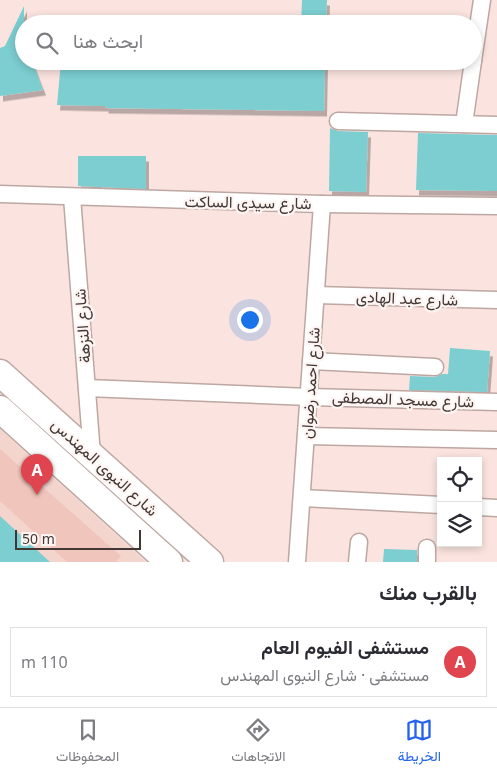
<!DOCTYPE html>
<html lang="ar">
<meta charset="utf-8">
<style>
:root{--surface:#fff;--page:#f7f7f7;--text:#2b2b33;--muted:#7c7c81;--line:#e1e1e2;--accent:#2563eb}
body{margin:0;font-family:"Noto Sans",Vazirmatn,sans-serif;background:var(--page);color:var(--text);direction:rtl}
.controls{position:absolute;right:15px;bottom:15px;display:grid;overflow:hidden;border-radius:0px;box-shadow:0 2px 8px #0003}
.controls button{width:45px;height:45px;display:grid;place-items:center;padding:0;border:0;border-bottom:1px solid var(--line);background:var(--surface);color:var(--text);font:25px sans-serif}
.scale{position:absolute;left:15px;bottom:12px;width:126px;box-sizing:border-box;padding-left:5px;border:2px solid #413836;border-top:0;font-size:14px;line-height:18px;white-space:nowrap;color:#413836;-webkit-text-stroke:4px #fef5f3;paint-order:stroke}
.you{position:absolute;left:249px;top:319px;width:18px;height:18px;margin:-12px;border:4px solid #fff;border-radius:50%;background:#1a73e8;box-shadow:0 0 0 8px #1a73e833}
.badge{display:grid;place-items:center;width:32px;height:32px;border-radius:50%;background:var(--accent);color:#fff;font-size:16px;font-weight:700}
.pin{position:absolute;translate:-50% -41px;filter:drop-shadow(0 1px 2px #0008)}
.pin::after{content:'';position:absolute;top:26px;width:18px;height:15px;background:inherit;clip-path:polygon(0 0,100% 0,50% 100%)}
.list{margin:0;padding:0;list-style:none}
h2{display:flex;justify-content:space-between;align-items:center;height:65px;margin:0;padding:0 20px;font-size:21px}
h2 small{font-size:16px;font-weight:400;color:var(--muted)}
.list li{display:grid;grid-template-columns:32px 1fr auto;gap:15px;align-items:center;box-sizing:border-box;height:70px;margin:0 10px 10px;padding:0 10px;border:1px solid var(--line);border-radius:0px}
.list b{display:block;font-size:19px;white-space:nowrap}
.list p{margin:0;font-size:16px;white-space:nowrap;color:var(--muted)}
.list em{font-size:16px;font-style:normal;color:var(--muted)}
.icon{flex:none;width:28px;height:28px;fill:none;stroke:currentColor;stroke-width:2;stroke-linecap:round;stroke-linejoin:round}
.map{position:relative;flex:none;width:497px;height:562px;overflow:hidden;direction:ltr}
.search{position:absolute;background:var(--surface);box-shadow:0 2px 8px #0003;left:15px;right:15px;top:15px;height:55px;display:flex;align-items:center;gap:12px;box-sizing:border-box;padding:0 18px;border-radius:28px;color:var(--muted);font-size:19px}
.sheet{height:145px;background:var(--surface)}
nav{display:flex;justify-content:space-around;align-items:center;box-sizing:border-box;height:70px;border-top:1px solid var(--line);background:var(--surface);font-size:14px;color:var(--muted)}
nav a{display:grid;justify-items:center;gap:2px}
nav .on{color:var(--accent)}
.map>svg:first-child{display:block}
.built{fill:#f4d5ce}
.green{fill:#f0c5bb}
.building{fill:#7cced1;filter:url(#shadow)}
.lines{fill:none;stroke-linecap:round;stroke-linejoin:round}
.street-casing{stroke:#bda7a2;stroke-width:19}
.primary-casing{stroke:#bda7a2;stroke-width:29}
.street{stroke:#fff;stroke-width:16}
.primary{stroke:#fff;stroke-width:26}
.labels{text-anchor:middle;stroke-width:4.5;stroke-linejoin:round;paint-order:stroke}
.street-label{font-size:16px;fill:#413836;stroke:#fef5f3}
</style>
<div class="map">
<svg width="497" height="562" viewBox="0 0 497 562">
<defs>
<filter id="shadow"><feDropShadow dx="3" dy="5.5" stdDeviation="0" flood-color="#0004"/></filter>
</defs>
<rect width="100%" height="100%" fill="#fbe4df"/>
<!-- built -->
<polygon class="built" points="0,429 146,562 0,562"/>
<!-- green -->
<polygon class="green" points="0,449 121,556 116,562 67,562 0,501"/>
<!-- building -->
<g class="building">
<polygon points="302,0 327,0 326,24 301,24"/>
<polygon points="24,6 24,61 32,61 43,90 0,96 0,48 5,46"/>
<polygon points="61,61 299,68 299,61 325,61 324,111 105,108 106,106 57,105"/>
<polygon points="330,128 338,131 368,132 366,192 329,191"/>
<polygon points="418,133 497,135 497,191 416,190"/>
<polygon points="78,156 146,156 146,189 78,186"/>
<polygon points="450,348 490,351 487,392 409,390 410,376 435,377 442,374 448,374"/>
<polygon points="0,516 50,562 0,562"/>
<polygon points="384,549 417,550 417,562 383,562"/>
</g>
<g class="lines">
<defs>
<g id="street">
<polyline points="473,61 482,0"/>
<polyline points="338,121 497,125"/>
<polyline points="464,124 473,61"/>
<polyline points="0,194 322,204 497,206"/>
<polyline points="72,197 92,455"/>
<polyline points="316,295 497,300"/>
<polyline points="311,361 435,367"/>
<polyline points="87,388 309,397 497,402"/>
<polyline points="306,436 497,440"/>
<polyline points="302,498 441,505"/>
<polyline points="478,507 497,508"/>
<polyline points="297,562 322,204"/>
<polyline points="357,562 359,542"/>
<polyline points="427,562 427,548"/>
</g>
<g id="primary">
<polyline points="0,373 210,562"/>
<polyline points="0,409 169,562"/>
</g>
</defs>
<!-- street casing -->
<use href="#street" class="street-casing"/>
<!-- primary casing -->
<use href="#primary" class="primary-casing"/>
<!-- street -->
<use href="#street" class="street"/>
<!-- primary -->
<use href="#primary" class="primary"/>
</g>
<g class="labels">
<!-- street labels -->
<g class="street-label">
<text transform="translate(248 202) rotate(1)" y="6">شارع سيدى الساكت</text>
<text transform="translate(407 298) rotate(2)" y="6">شارع عبد الهادى</text>
<text transform="translate(82 326) rotate(-94)" y="6">شارع النزهة</text>
<text transform="translate(310 383) rotate(-86)" y="6">شارع احمد رضوان</text>
<text transform="translate(403 399) rotate(2)" y="6">شارع مسجد المصطفى</text>
<text transform="translate(105 467) rotate(42)" y="6">شارع النبوى المهندس</text>
</g>
</g>
</svg>
<div class="controls">
<button><svg class="icon" aria-label="locate" viewBox="0 0 24 24"><circle cx="12" cy="12" r="6"/><path d="M12 2v4M12 18v4M2 12h4M18 12h4"/></svg></button>
<button><svg class="icon" aria-label="layers" viewBox="0 0 24 24"><path d="M12 4l9 5-9 5-9-5zM3 14l9 5 9-5"/></svg></button>
</div>
<div class="scale">50 m</div>
<div class="you"></div>
<div class="pin badge" style="left:37px;top:495px;background:#e0444e">A</div>
<div class="search"><svg class="icon" aria-label="search" viewBox="0 0 24 24"><circle cx="10" cy="10" r="6"/><path d="M15 15l6 6"/></svg>ابحث هنا</div>
</div>
<section class="sheet">
<h2>بالقرب منك<small></small></h2>
<ul class="list">
<li><span class="badge" style="background:#e0444e">A</span><div><b>مستشفى الفيوم العام</b><p>مستشفى · شارع النبوى المهندس</p></div><em>110 m</em></li>
</ul>
</section>
<nav>
<a class="on"><svg class="icon" aria-label="map" viewBox="0 0 24 24"><path d="M3 6l6-2 6 2 6-2v14l-6 2-6-2-6 2zM9 4v14M15 6v14"/></svg>الخريطة</a>
<a><svg class="icon" aria-label="directions" viewBox="0 0 24 24"><path d="M12 3l9 9-9 9-9-9zM9 14v-3h6M13 9l2 2-2 2"/></svg>الاتجاهات</a>
<a><svg class="icon" aria-label="saved" viewBox="0 0 24 24"><path d="M7 4h10v16l-5-4-5 4z"/></svg>المحفوظات</a>
</nav>
